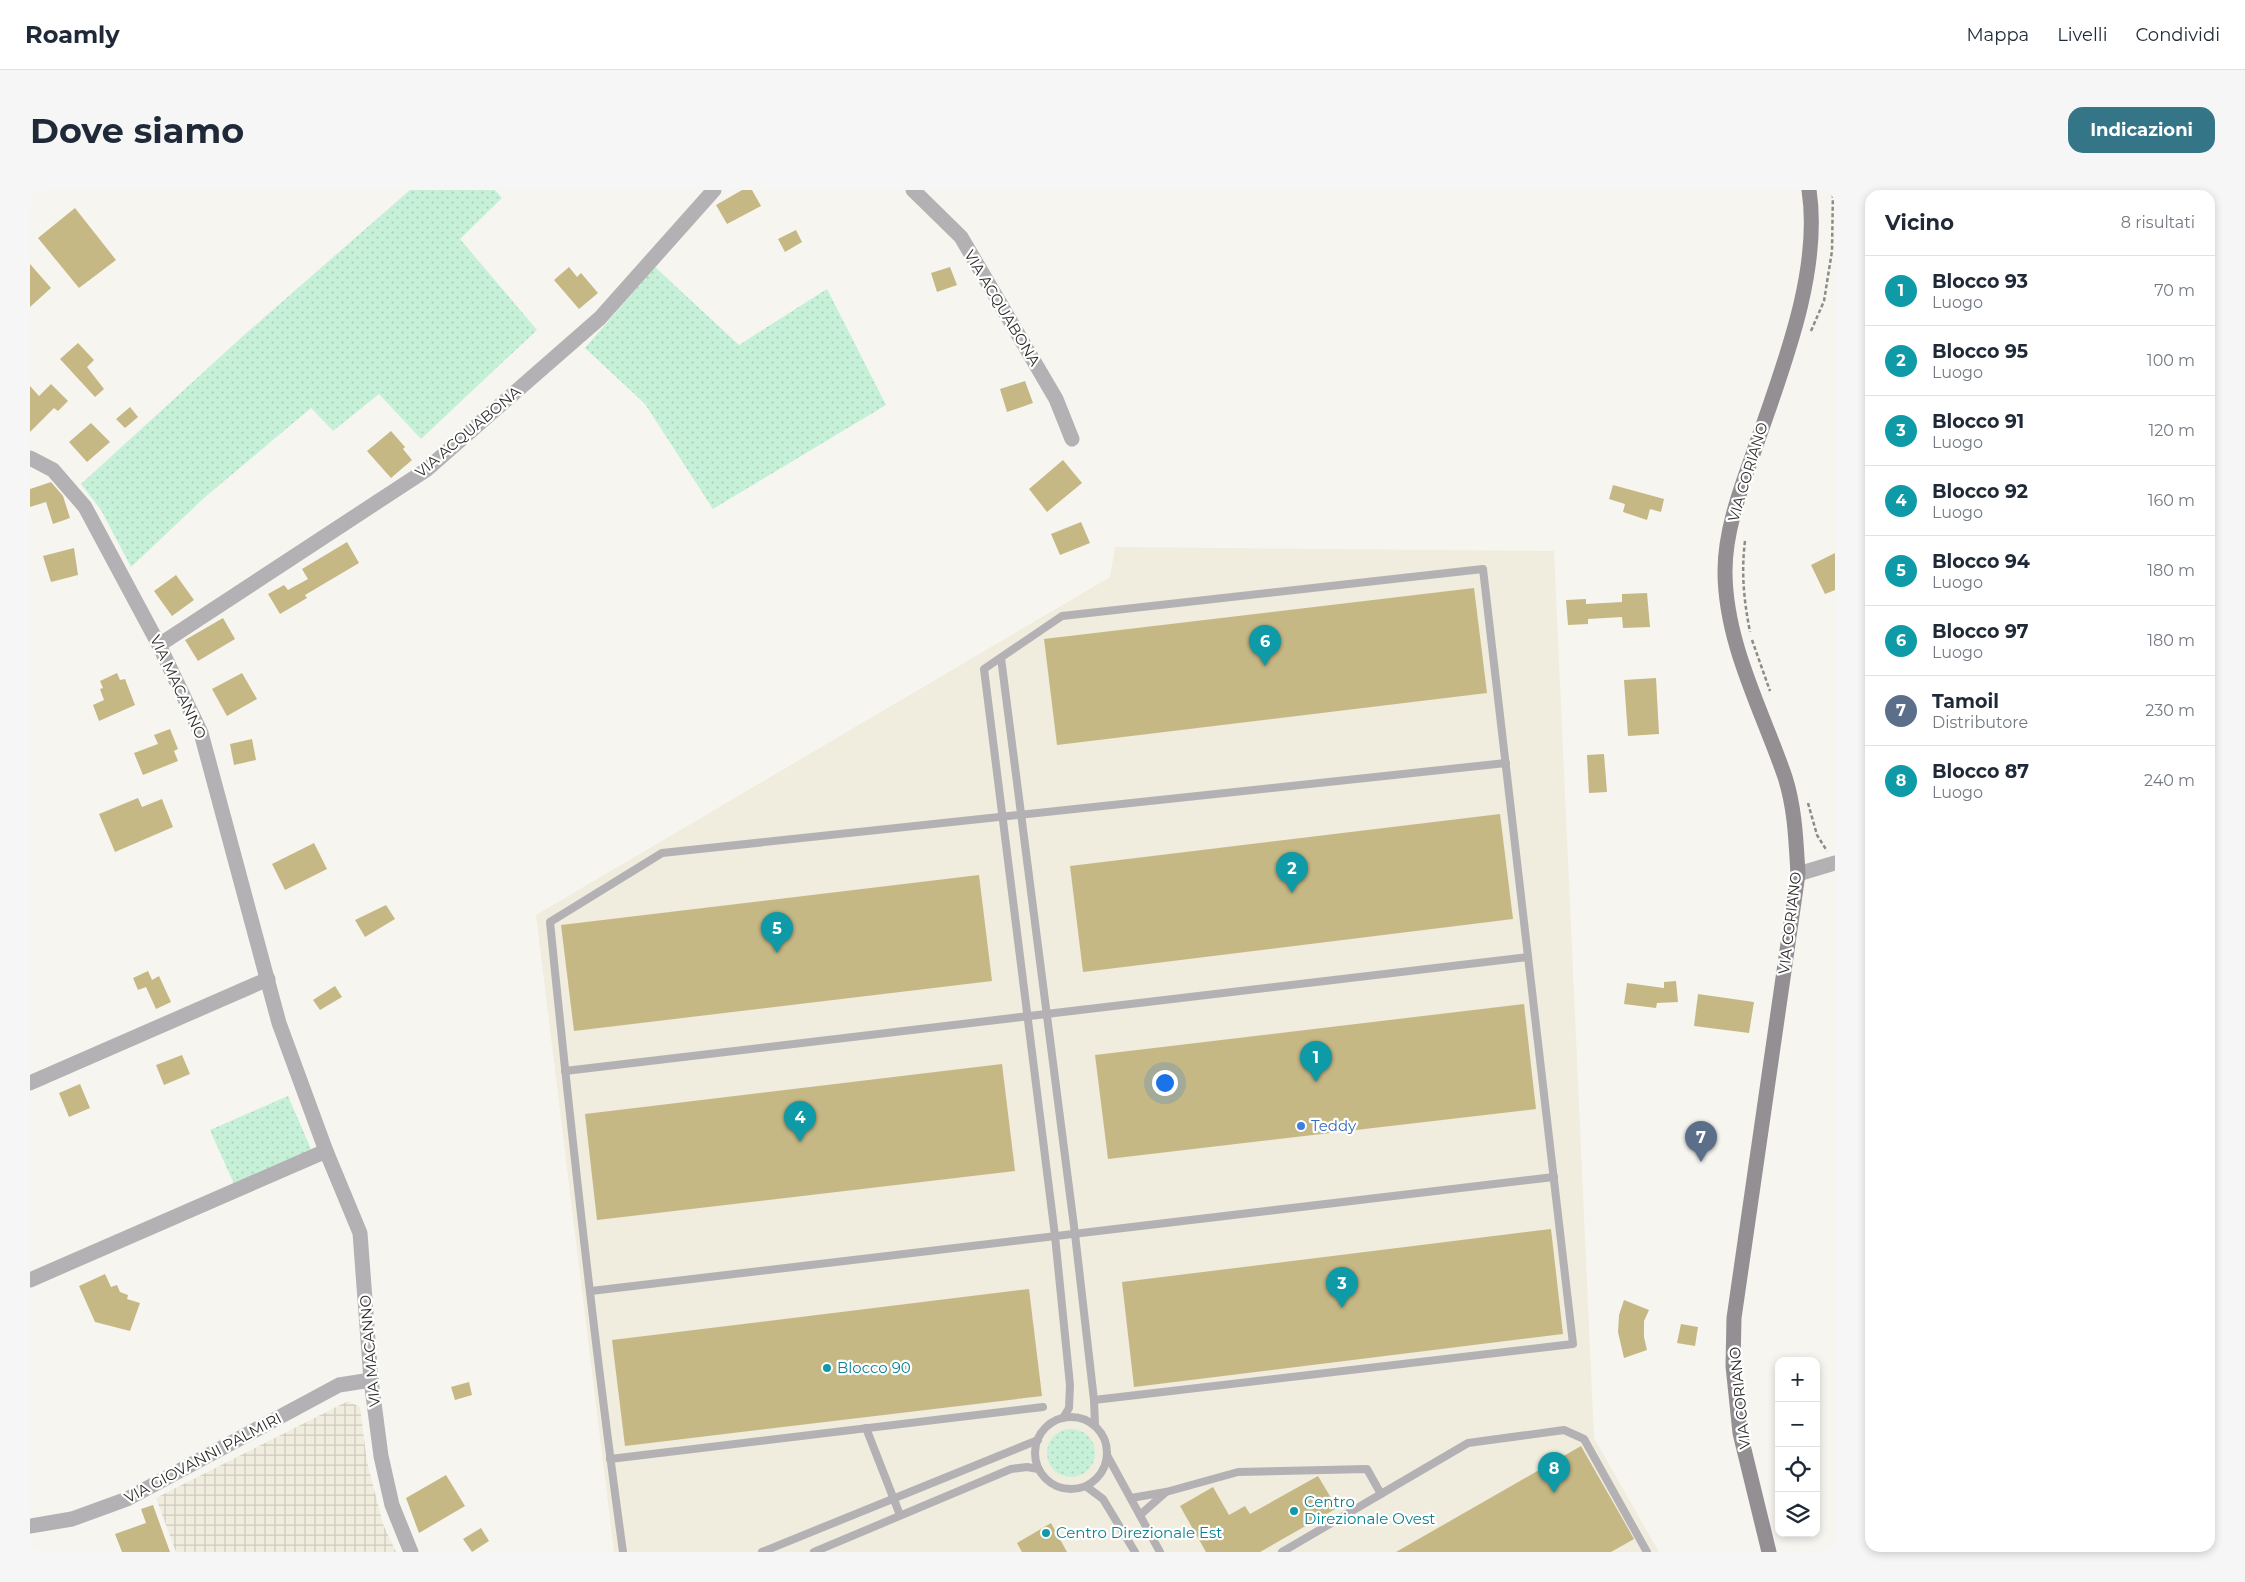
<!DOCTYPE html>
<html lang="it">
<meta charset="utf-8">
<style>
:root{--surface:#fff;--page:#f6f6f7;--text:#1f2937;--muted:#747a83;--line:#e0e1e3;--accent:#347588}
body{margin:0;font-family:Montserrat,sans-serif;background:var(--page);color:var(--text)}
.controls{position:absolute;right:15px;bottom:15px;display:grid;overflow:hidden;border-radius:10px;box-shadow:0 2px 8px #0003}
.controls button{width:45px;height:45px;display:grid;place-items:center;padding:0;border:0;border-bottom:1px solid var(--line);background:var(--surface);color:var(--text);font:25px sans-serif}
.you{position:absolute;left:1134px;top:892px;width:18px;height:18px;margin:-12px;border:4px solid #fff;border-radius:50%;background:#1a73e8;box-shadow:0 0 0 8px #1a73e833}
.badge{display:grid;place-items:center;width:32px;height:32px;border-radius:50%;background:var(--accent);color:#fff;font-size:16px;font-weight:700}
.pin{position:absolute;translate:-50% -41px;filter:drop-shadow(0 1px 2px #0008)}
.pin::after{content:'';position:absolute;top:26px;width:18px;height:15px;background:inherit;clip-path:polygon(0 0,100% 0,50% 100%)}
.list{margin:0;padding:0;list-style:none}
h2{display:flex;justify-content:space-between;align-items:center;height:65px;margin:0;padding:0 20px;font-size:21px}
h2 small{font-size:16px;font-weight:400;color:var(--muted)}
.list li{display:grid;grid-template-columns:32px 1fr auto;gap:15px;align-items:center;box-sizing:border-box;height:70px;padding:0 20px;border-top:1px solid var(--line)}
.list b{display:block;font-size:19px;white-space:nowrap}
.list p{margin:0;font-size:16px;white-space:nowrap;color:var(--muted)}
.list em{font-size:16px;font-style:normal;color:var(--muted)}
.icon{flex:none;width:28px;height:28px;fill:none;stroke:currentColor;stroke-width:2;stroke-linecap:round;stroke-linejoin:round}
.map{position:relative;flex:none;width:1805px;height:1362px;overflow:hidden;border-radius:15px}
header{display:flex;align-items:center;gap:30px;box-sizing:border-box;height:70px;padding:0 25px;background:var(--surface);border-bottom:1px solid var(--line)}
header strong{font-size:24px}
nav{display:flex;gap:28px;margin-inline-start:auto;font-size:18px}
.intro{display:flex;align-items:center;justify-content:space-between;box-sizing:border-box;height:120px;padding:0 30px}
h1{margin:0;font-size:35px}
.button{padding:12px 22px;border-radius:15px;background:var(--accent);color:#fff;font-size:18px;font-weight:700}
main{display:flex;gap:30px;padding:0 30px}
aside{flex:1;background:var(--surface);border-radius:15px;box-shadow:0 2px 8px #0003}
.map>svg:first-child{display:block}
.built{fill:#f0ecde}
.industrial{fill:url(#industrial-grid)}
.grass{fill:url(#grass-dots)}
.building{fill:#c6b885}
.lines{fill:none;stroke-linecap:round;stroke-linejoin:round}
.path{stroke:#8c8b86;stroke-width:2.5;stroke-dasharray:4 2.5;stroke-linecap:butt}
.service{stroke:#b3b1b3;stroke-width:8}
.minor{stroke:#b3b1b3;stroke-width:15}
.secondary{stroke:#938f93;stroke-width:15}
.shop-dot{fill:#3f7fe0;stroke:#fff;stroke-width:2}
.culture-dot{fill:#0f9aa8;stroke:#fff;stroke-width:2}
.labels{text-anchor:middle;stroke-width:4.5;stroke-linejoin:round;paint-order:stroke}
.street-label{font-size:15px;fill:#2e2e2b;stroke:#fff}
.shop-label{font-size:15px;fill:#366cbe;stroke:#fff;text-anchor:start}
.culture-label{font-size:15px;fill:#0d838f;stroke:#fff;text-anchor:start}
</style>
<header>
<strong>Roamly</strong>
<nav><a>Mappa</a><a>Livelli</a><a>Condividi</a></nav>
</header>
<div class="intro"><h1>Dove siamo</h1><a class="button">Indicazioni</a></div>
<main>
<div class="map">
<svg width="1805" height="1362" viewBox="0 0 1805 1362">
<defs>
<pattern id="industrial-grid" width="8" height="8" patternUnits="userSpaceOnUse" patternTransform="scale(1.25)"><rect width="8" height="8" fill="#f0ecde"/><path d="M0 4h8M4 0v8" fill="none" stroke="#cecbbf"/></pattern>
<pattern id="grass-dots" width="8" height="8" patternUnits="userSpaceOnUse" patternTransform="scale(1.25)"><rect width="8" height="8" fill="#c6f1d8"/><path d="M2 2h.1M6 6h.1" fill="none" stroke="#aacfba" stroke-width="1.8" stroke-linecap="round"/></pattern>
</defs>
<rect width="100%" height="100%" fill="#f7f5ef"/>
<!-- built -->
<polygon class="built" points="1085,357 1524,361 1564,1248 1629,1362 584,1362 506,725 1080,387"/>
<!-- industrial -->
<polygon class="industrial" points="318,1211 330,1217 337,1272 353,1334 366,1362 146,1362 126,1308"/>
<!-- grass -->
<g class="grass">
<polygon points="380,0 465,0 472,8 430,49 507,140 391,249 349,204 303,241 281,218 174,308 101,377 71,320 51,294 213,146"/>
<polygon points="625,77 709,155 797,99 856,215 683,319 615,214 555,158"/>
<polygon points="258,906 282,961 204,994 180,940"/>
<circle cx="1041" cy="1263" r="24"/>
</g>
<!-- building -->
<g class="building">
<polygon points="712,0 722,0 731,16 697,34 686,15"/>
<polygon points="45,18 86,70 49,98 8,48"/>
<polygon points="766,40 772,52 755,62 748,49"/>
<polygon points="0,74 21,98 0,117"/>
<polygon points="539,77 547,87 551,83 568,103 549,119 524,90"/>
<polygon points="920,77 927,95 907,102 901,83"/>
<polygon points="48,153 64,170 57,177 74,199 65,207 30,169"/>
<polygon points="995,191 1003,213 977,222 970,199"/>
<polygon points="21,194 38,211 28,221 24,218 0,242 0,196 9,206"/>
<polygon points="100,217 108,227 95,238 86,229"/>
<polygon points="61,233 80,252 57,272 39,252"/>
<polygon points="361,241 375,257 373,259 382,270 361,288 337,261"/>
<polygon points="1033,270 1052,293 1017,322 999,299"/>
<polygon points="21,292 33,306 40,328 23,334 16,312 0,317 0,299"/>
<polygon points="1583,295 1634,309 1631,322 1620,319 1617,330 1593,322 1595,314 1579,309"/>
<polygon points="1051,332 1060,353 1030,365 1021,344"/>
<polygon points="317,352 329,373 275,405 277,408 250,424 238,404 254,395 258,400 278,389 272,379"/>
<polygon points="44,358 48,385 21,392 13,366"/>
<polygon points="1805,363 1805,400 1795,404 1781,375"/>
<polygon points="146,385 164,410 142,426 124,401"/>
<polygon points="1444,398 1457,503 1027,555 1014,449"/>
<polygon points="1617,403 1620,437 1593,438 1592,427 1558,429 1558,434 1538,435 1536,410 1556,409 1556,414 1592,412 1592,404"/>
<polygon points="193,428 205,449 168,471 155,450"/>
<polygon points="87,483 90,490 95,489 105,515 69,531 63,515 74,510 70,499 73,498 70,491"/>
<polygon points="212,483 227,509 197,526 182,499"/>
<polygon points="1626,488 1629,544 1598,546 1594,490"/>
<polygon points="140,539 148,559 144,561 148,571 113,585 104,563 128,554 124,545"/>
<polygon points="222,549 226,570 204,575 200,554"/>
<polygon points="1574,564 1577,602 1559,603 1557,565"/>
<polygon points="108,608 112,617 132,609 143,637 85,662 69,624"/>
<polygon points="1470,624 1483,729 1053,782 1040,676"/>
<polygon points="284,653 297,679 255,700 242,674"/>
<polygon points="949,685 962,791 544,841 531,735"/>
<polygon points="356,715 365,729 335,747 325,730"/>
<polygon points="118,781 122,790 129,786 141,812 126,819 116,797 108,800 103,788"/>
<polygon points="1646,791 1648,812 1627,813 1626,818 1594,814 1597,793 1634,798 1634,792"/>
<polygon points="305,796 312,807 290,820 283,810"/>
<polygon points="1668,804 1724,812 1719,843 1664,836"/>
<polygon points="1494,814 1506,919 1078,969 1065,865"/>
<polygon points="152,865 160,884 134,895 126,875"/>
<polygon points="972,874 985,981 567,1030 555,924"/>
<polygon points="50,894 60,918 39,927 29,903"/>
<polygon points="1521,1039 1533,1144 1104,1197 1092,1092"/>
<polygon points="75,1084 81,1097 87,1095 90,1102 98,1105 97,1109 110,1113 100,1141 65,1132 49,1096"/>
<polygon points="999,1099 1012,1206 595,1256 582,1150"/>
<polygon points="1594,1110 1619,1120 1614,1131 1614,1147 1617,1160 1594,1168 1588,1142 1589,1125"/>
<polygon points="1651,1134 1668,1137 1665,1156 1647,1153"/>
<polygon points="439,1192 442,1205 425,1210 421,1197"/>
<polygon points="1551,1256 1604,1349 1581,1362 1366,1362"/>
<polygon points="416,1285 435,1316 389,1343 376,1308"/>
<polygon points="1288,1286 1307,1318 1230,1362 1176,1362 1150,1316 1183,1297 1199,1325 1215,1316 1220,1324"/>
<polygon points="123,1315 140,1362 92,1362 85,1344 116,1333 111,1319"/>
<polygon points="1021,1333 1037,1362 992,1362 987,1353"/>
<polygon points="451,1338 459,1351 442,1362 433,1349"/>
</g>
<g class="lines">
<!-- path -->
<g class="path">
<polyline points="1781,141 1794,111 1802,61 1803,0"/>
<path d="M1715,351c-4,32 -1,60 5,91"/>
<polyline points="1722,450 1740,501"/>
<polyline points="1778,613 1787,645 1797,661"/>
</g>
<!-- service -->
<g class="service">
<polyline points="971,468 1045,1044 1064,1210 1065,1235"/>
<polyline points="535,881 1498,767"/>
<polyline points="561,1101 1524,987"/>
<circle cx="1041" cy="1263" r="36"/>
<polyline points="1033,1228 1039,1218 1040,1195 1025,1046 954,479 1032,426 1453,379 1543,1154 1064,1210"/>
<polyline points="836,1238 870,1325"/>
<polyline points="1078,1267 1130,1362"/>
<polyline points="580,1269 1013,1217"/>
<polyline points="1057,1297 1073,1309 1105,1362"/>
<polyline points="1101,1308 1136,1302 1208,1282 1337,1279 1351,1304"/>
<polyline points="1110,1325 1136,1302"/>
<path d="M593,1362c-29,-209 -52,-420 -73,-630l112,-69 844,-90"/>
<polyline points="732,1362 1008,1250"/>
<polyline points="784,1362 981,1279 997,1277 1008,1279"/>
<polyline points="1252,1362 1438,1253 1534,1240 1554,1249 1617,1362"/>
</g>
<!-- minor -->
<g class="minor">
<polyline points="883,0 931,47 1026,209 1042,249"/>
<polyline points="0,268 23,280 55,317 129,455 171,543 249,833 296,961 330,1043 341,1190 351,1266 362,1315 381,1362"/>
<polyline points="129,455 396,280 570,128 684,0"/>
<polyline points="1768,684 1805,673"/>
<polyline points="0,893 238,789"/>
<polyline points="0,1090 296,961"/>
<polyline points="0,1336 42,1329 97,1309 309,1195 341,1190"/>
</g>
<!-- secondary -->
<path class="secondary" d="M1739,1362l-29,-119 -7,-67 1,-48 64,-444c-2,-33 -3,-66 -13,-97 -23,-67 -60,-134 -60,-206 0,-38 14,-78 27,-114 27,-80 70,-182 57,-267"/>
</g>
<!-- markers -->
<circle class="shop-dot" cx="1271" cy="936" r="5"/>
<g class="culture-dot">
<circle cx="797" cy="1178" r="5"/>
<circle cx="1264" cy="1321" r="5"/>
<circle cx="1016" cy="1343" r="5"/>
</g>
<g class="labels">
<!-- street labels -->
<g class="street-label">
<text transform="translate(972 118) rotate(59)" y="5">VIA ACQUABONA</text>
<text transform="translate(438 242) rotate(-40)" y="5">VIA ACQUABONA</text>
<text transform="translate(1718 282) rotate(-73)" y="5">VIA CORIANO</text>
<text transform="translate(148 497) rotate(65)" y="5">VIA MACANNO</text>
<text transform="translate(1760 733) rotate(-83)" y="5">VIA CORIANO</text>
<text transform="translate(340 1161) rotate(-95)" y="5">VIA MACANNO</text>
<text transform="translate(1710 1208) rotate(-96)" y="5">VIA CORIANO</text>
<text transform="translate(173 1268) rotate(-28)" y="5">VIA GIOVANNI PALMIRI</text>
</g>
<!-- shop labels -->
<g class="shop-label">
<text x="1281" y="941">Teddy</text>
</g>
<!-- culture labels -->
<g class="culture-label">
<text x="807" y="1183">Blocco 90</text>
<text x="1274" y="1317">Centro<tspan x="1274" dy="17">Direzionale Ovest</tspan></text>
<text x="1026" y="1348">Centro Direzionale Est</text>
</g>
</g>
</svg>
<div class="controls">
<button>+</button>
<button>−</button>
<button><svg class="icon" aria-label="locate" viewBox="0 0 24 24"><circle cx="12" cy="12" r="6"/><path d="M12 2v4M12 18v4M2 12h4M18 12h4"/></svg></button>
<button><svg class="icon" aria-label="layers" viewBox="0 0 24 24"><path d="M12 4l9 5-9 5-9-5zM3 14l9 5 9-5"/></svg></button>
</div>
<div class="you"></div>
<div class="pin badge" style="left:1286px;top:892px;background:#0f9aa8">1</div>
<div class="pin badge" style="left:1262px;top:703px;background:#0f9aa8">2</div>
<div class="pin badge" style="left:1312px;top:1118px;background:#0f9aa8">3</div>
<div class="pin badge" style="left:770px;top:952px;background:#0f9aa8">4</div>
<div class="pin badge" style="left:747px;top:763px;background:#0f9aa8">5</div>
<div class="pin badge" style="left:1235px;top:476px;background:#0f9aa8">6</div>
<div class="pin badge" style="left:1671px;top:972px;background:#5c6f8a">7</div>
<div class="pin badge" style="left:1524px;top:1303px;background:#0f9aa8">8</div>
</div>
<aside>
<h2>Vicino<small>8 risultati</small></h2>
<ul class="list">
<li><span class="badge" style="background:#0f9aa8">1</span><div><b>Blocco 93</b><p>Luogo</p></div><em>70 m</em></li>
<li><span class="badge" style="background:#0f9aa8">2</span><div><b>Blocco 95</b><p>Luogo</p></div><em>100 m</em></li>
<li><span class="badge" style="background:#0f9aa8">3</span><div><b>Blocco 91</b><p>Luogo</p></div><em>120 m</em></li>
<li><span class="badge" style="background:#0f9aa8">4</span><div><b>Blocco 92</b><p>Luogo</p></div><em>160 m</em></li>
<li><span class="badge" style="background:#0f9aa8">5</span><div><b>Blocco 94</b><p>Luogo</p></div><em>180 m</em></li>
<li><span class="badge" style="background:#0f9aa8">6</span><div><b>Blocco 97</b><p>Luogo</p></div><em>180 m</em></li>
<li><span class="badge" style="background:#5c6f8a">7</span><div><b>Tamoil</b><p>Distributore</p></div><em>230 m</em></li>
<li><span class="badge" style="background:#0f9aa8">8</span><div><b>Blocco 87</b><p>Luogo</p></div><em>240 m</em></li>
</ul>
</aside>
</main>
